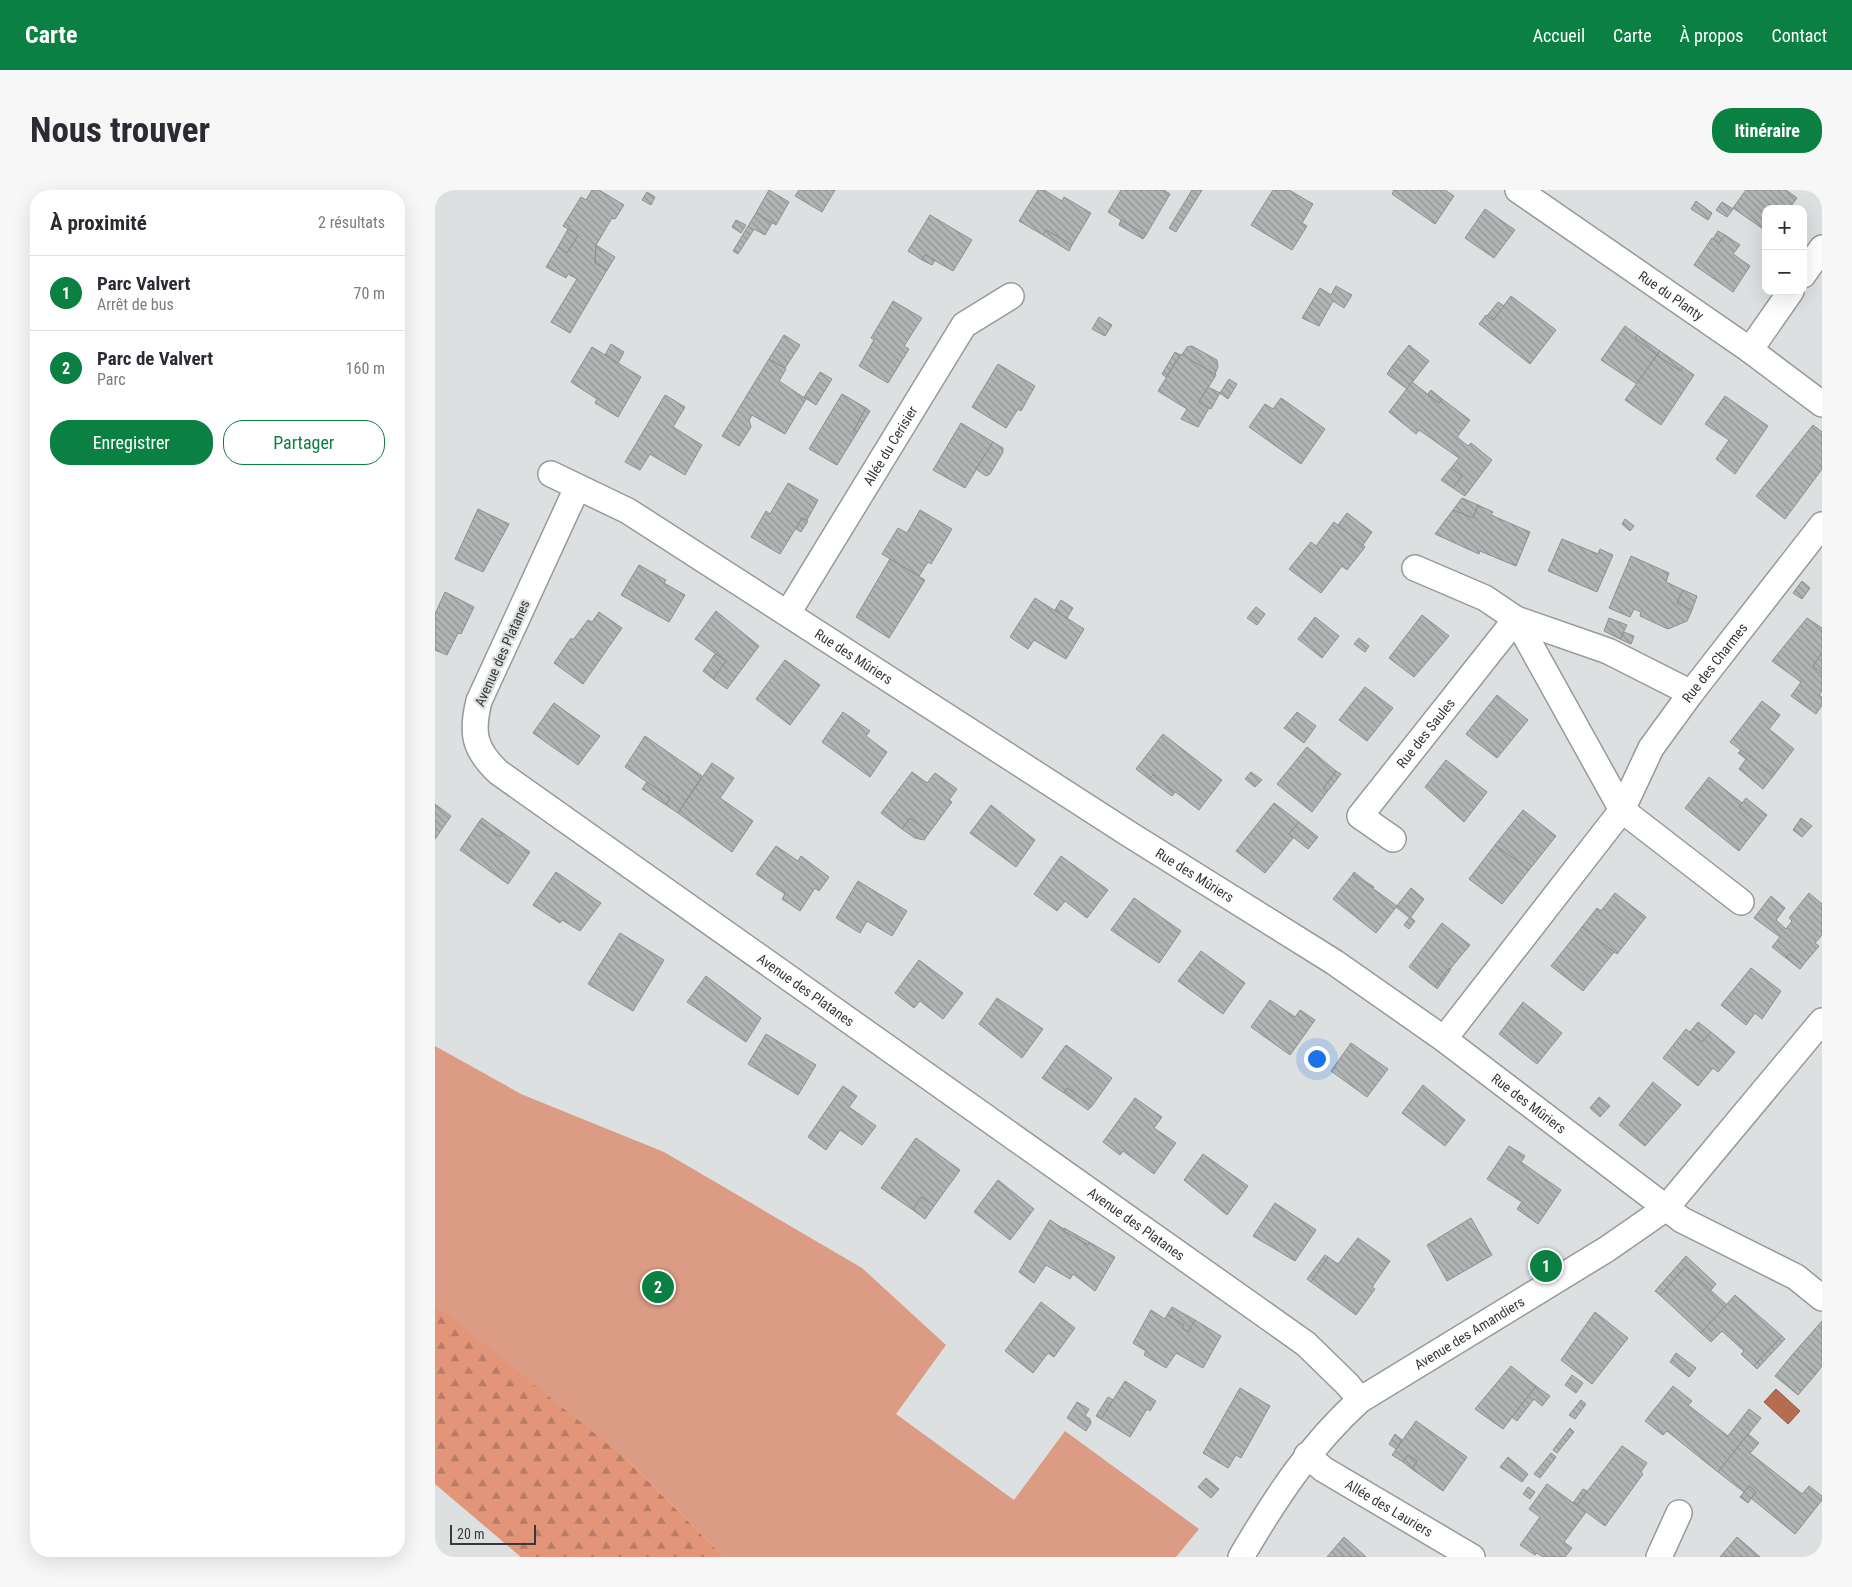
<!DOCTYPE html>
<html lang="fr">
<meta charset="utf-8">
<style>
:root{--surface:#fff;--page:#f7f7f7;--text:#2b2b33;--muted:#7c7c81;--line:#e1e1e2;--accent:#0b8043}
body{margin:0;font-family:"Roboto Condensed",sans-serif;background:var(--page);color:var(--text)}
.controls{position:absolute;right:15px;top:15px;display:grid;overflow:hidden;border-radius:10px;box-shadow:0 5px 20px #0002}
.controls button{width:45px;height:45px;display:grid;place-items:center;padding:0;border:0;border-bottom:1px solid var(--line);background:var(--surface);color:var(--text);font:25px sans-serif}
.scale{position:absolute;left:15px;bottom:12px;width:86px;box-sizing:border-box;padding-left:5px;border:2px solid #383939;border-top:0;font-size:14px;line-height:18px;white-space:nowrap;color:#383939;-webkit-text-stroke:4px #dde0e0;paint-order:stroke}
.you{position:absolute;left:881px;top:868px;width:18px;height:18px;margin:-12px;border:4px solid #fff;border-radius:50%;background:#1a73e8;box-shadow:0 0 0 8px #1a73e833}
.badge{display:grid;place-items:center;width:32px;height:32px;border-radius:50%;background:var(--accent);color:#fff;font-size:16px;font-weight:700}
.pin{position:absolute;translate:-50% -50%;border:2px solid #fff;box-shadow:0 1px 5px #0006}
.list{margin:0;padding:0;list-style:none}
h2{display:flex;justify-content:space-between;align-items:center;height:65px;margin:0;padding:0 20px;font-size:21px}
h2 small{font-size:16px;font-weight:400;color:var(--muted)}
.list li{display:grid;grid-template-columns:32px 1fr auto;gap:15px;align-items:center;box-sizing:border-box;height:75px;padding:0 20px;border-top:1px solid var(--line)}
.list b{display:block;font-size:19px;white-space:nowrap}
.list p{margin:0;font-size:16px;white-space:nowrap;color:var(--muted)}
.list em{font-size:16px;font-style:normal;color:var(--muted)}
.actions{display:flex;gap:10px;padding:15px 20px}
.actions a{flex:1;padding:11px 0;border:1px solid var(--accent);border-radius:20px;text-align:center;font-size:18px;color:var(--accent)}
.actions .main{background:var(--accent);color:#fff}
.map{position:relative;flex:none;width:1387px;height:1367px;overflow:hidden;border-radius:20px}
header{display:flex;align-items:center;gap:30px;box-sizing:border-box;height:70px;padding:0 25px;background:var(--accent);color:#fff}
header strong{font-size:24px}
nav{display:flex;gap:28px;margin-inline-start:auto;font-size:18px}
.intro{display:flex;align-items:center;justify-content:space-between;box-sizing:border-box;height:120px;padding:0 30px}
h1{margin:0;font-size:35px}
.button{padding:12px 22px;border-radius:20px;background:var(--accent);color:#fff;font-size:18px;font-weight:700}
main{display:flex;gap:30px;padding:0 30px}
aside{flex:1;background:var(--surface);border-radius:20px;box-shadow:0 5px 20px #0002}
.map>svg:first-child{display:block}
.forest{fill:url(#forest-firs)}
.green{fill:#dc9b84}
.water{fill:#b56c51;stroke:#905d4a}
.building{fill:url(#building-back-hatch);stroke:#8c908f}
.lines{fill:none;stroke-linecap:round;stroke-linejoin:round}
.minor-casing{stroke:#979a9a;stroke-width:28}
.minor{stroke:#fff;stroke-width:25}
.labels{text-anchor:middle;stroke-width:4.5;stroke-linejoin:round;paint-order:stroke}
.street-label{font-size:14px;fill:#383939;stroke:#dde0e0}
</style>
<header>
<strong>Carte</strong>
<nav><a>Accueil</a><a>Carte</a><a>À propos</a><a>Contact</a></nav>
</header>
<div class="intro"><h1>Nous trouver</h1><a class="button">Itinéraire</a></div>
<main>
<aside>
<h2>À proximité<small>2 résultats</small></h2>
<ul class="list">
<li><span class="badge">1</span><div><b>Parc Valvert</b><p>Arrêt de bus</p></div><em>70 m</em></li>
<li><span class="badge">2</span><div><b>Parc de Valvert</b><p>Parc</p></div><em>160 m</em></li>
</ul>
<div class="actions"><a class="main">Enregistrer</a><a>Partager</a></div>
</aside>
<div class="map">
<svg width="1387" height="1367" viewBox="0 0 1387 1367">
<defs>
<pattern id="forest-firs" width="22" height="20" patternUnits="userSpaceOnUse" patternTransform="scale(1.25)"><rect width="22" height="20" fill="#e29579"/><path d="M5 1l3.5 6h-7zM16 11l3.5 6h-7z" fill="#b87b64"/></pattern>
<pattern id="building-back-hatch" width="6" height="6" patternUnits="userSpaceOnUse" patternTransform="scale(1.25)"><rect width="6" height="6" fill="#b2b5b5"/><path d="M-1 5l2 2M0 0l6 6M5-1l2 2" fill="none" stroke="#929494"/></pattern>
</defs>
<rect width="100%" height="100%" fill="#dde0e0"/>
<!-- forest -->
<polygon class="forest" points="0,1109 190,1268 289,1367 86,1367 0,1294"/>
<!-- green -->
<polygon class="green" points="0,856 86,904 229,962 427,1078 511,1155 461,1224 579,1310 630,1241 764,1339 741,1367 289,1367 190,1268 0,1115"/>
<!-- water -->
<polygon class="water" points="1341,1199 1365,1221 1353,1234 1329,1212"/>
<!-- building -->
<g class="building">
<polygon points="157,0 164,0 189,15 180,29 177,28 161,55 160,73 172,80 135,143 116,132 142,89 133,84 131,88 111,77 123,57 132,63 143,45 128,36 146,7 151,10"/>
<polygon points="334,0 354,12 341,35 321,23"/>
<polygon points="364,0 400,0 387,22 360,6"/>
<polygon points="603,0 609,0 627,11 629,7 656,23 637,55 611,40 608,45 584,31"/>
<polygon points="686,0 729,0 735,4 711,45 673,22"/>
<polygon points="757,0 767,0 741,42 734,38"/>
<polygon points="838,0 854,0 878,14 867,33 872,36 857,60 816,35"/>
<polygon points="959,0 1010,0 1019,6 1000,34 957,4"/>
<polygon points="1311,0 1351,0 1362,8 1354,19 1331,19 1331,41 1298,18"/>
<polygon points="212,2 220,7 216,15 207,10"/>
<polygon points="1261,11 1277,23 1273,30 1256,19"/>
<polygon points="1287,12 1298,19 1292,27 1281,20"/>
<polygon points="1050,19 1080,40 1059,68 1030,48"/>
<polygon points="321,23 337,33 330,45 319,39 303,64 298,61"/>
<polygon points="495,25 537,50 518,81 490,65 487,70 473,61"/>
<polygon points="301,30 311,35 306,43 297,37"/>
<polygon points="686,30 711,45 708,49 684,35"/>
<polygon points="133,39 143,45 132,63 123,57"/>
<polygon points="611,40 637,55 634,61 608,45"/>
<polygon points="1283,41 1290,45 1284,53 1278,49"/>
<polygon points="1290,45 1305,55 1298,64 1315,76 1298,102 1259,75 1277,48 1284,53"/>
<polygon points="161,55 180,67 172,80 160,73"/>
<polygon points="490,65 500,70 497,75 487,70"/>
<polygon points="901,96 917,105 909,118 898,111 884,136 867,128 885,98 896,105"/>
<polygon points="1076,106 1121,140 1095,174 1044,134 1051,125 1058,130"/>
<polygon points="458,111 487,128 469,156 474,159 453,193 424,176 439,150 436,148"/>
<polygon points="1063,112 1069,116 1058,130 1052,126"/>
<polygon points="664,127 677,135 670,146 657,139"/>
<polygon points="1190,136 1202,145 1200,148 1222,165 1202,194 1166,170"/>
<polygon points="349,145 365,155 350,178 334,169"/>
<polygon points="1202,145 1225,161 1222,165 1200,148"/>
<polygon points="176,154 189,162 183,173 170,165"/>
<polygon points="974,155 994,171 979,190 958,175"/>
<polygon points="757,156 782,170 783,177 780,184 747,165 752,157"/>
<polygon points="157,157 206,187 183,227 160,213 162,209 136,192"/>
<polygon points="1225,161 1248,177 1245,181 1222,165"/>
<polygon points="740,162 745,165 731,187 727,184"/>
<polygon points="746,164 781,185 764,212 774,218 763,237 746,229 752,219 723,201"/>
<polygon points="1222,165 1245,181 1248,177 1259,185 1226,235 1190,210"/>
<polygon points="334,169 351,179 344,191 371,209 350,244 317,225 314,230 316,237 304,256 287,246"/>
<polygon points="563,174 600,196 586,221 583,219 571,238 537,217"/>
<polygon points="958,175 979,190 972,199 952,184"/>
<polygon points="385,182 397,189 381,215 369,207"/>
<polygon points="794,189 802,194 793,209 785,203"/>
<polygon points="977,192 1004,213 1007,209 1035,230 1022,247 1033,256 1036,253 1057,270 1030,306 1018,298 1027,286 1016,278 1024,268 984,240 981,244 954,222"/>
<polygon points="773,197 785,203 776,219 764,212"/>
<polygon points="996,200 1007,209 1004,213 993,204"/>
<polygon points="407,204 431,218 418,242 421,244 402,275 374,259"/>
<polygon points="230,205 250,217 238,237 267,255 250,285 215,264 205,280 190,272"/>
<polygon points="1290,206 1333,236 1300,284 1281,269 1294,250 1270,234"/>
<polygon points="846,208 890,239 866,274 814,237 830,214 838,219"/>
<polygon points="431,218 435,221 421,244 418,242"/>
<polygon points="526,233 558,252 530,298 498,280"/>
<polygon points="1378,235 1387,242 1387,279 1350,329 1321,306"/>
<polygon points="558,252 568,258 568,262 555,284 551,286 541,279"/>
<polygon points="1016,278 1027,286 1018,298 1006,290"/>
<polygon points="353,293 383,310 372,330 367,328 345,364 316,347 331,321 335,324"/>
<polygon points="1027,308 1043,315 1038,328 1018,320"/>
<polygon points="1043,315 1058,322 1056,325 1095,342 1081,376 1045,361 1044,364 1000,344 1018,320 1038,328"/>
<polygon points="43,319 74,334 48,382 20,369"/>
<polygon points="485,320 517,339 496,374 493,372 484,386 447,364 463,338 472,343"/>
<polygon points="912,323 937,342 928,355 903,335"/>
<polygon points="367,328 373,331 366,342 361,339"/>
<polygon points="1190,329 1199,336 1195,341 1187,334"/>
<polygon points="899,332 930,357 912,380 907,376 886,403 854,379 876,352 881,356"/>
<polygon points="1127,349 1163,364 1165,359 1178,365 1162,402 1113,381"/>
<polygon points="1196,366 1234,383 1231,392 1248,400 1242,413 1257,420 1252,431 1233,439 1205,426 1206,422 1199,419 1195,427 1174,418"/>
<polygon points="455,369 490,390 454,448 421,427"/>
<polygon points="204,375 231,390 229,393 250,405 234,432 186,405"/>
<polygon points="1367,391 1375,398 1367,409 1358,403"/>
<polygon points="1248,400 1262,406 1257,420 1242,413"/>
<polygon points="10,402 39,417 26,444 23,443 12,465 0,460 0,424"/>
<polygon points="600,408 649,439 631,469 599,450 593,459 575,447"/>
<polygon points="626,410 638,418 632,428 620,420"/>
<polygon points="821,417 830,424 822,435 812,428"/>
<polygon points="281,421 324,456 292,499 278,489 291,471 260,449"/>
<polygon points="164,422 187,438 148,494 119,473 136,448 138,450 153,430 157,432"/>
<polygon points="987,425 1014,446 979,487 954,468"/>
<polygon points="880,427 904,446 887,468 863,449"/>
<polygon points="1174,428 1192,435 1185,449 1169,441"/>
<polygon points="1372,428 1387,438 1387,463 1378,476 1387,483 1387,501 1384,505 1387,507 1387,515 1381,524 1356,506 1366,492 1337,471"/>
<polygon points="1189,442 1199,446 1196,454 1185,449"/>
<polygon points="924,448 934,456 930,462 919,454"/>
<polygon points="1387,463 1387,483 1378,476"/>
<polygon points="280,464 291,471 278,489 268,481"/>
<polygon points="350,470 385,495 355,535 321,509"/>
<polygon points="930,497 958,518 932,551 904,530"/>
<polygon points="1062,505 1093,530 1062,568 1031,544"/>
<polygon points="1327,511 1345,525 1334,539 1359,559 1339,585 1295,552"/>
<polygon points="119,513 165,546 143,575 98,543"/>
<polygon points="408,522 435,541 431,546 452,562 435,587 387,552"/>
<polygon points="862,522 881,536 869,553 849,538"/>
<polygon points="728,544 787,590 764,620 718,585 714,589 701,579"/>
<polygon points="210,546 267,586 243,623 231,615 235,608 190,577"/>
<polygon points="872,557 901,581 888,599 892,602 877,622 842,594"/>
<polygon points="1306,560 1339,585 1328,599 1304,579 1311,569 1303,563"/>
<polygon points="1011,570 1052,602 1029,632 990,597"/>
<polygon points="277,573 299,588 285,608 318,631 297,662 243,623"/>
<polygon points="901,581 906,584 892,602 888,599"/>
<polygon points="477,582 492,593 500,583 522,599 514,610 517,612 494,643 475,628 467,639 446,623"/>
<polygon points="816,582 827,590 820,597 810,589"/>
<polygon points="718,585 740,602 737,606 714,589"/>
<polygon points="1274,587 1307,613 1304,617 1325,634 1304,661 1250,618"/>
<polygon points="212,592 235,608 231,615 207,599"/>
<polygon points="1311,608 1332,625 1325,634 1304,617"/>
<polygon points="839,613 864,632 854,644 859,647 830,683 801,661"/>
<polygon points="0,614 16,626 0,649"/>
<polygon points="556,615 600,650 581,677 535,643"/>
<polygon points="1088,620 1121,646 1094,680 1060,655"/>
<polygon points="47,628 68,643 65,647 44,632"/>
<polygon points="475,628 494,643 489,650 480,648 467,639"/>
<polygon points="1366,628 1377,636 1367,647 1358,640"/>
<polygon points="44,632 65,647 68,643 95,662 73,694 25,660"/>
<polygon points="864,632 883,647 873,659 854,644"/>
<polygon points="1060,655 1094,680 1067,714 1034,689"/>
<polygon points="341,656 363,671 366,666 394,687 384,701 380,698 365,721 347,709 350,704 321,684"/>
<polygon points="626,666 673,700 652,728 630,711 622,721 599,704"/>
<polygon points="121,682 166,713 145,741 127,730 125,733 98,715"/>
<polygon points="919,682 930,691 939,697 937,699 918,684"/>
<polygon points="918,684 962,716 941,743 898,709"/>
<polygon points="423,691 472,721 457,746 432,731 425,743 401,728"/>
<polygon points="976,698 989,709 975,728 961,717"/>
<polygon points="1180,703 1211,727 1182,764 1147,737 1162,718 1166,721"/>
<polygon points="1374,703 1387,714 1387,745 1380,753 1384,756 1368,775 1354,764 1351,768 1337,757 1345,747 1319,728 1336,706 1350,718 1341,730 1351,739 1357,731 1354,728"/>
<polygon points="699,708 746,741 724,773 676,740"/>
<polygon points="975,727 980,731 974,739 969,735"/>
<polygon points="1007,733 1035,755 1000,797 974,777"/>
<polygon points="1147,737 1179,762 1148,801 1116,776"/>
<polygon points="185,743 229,770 198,821 153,794"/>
<polygon points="766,761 810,793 788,824 743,791"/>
<polygon points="1354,764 1368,775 1365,779 1351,768"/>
<polygon points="484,770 528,803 508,829 485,811 479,818 460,803"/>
<polygon points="1014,778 1016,779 1002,799 1000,797"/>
<polygon points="1316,778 1346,801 1327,829 1320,823 1311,835 1286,815"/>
<polygon points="271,786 326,828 311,852 252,812"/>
<polygon points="562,808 608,839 587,868 544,834"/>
<polygon points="835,810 860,827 865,820 880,830 855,865 816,837"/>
<polygon points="1088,812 1127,843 1102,874 1064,844"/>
<polygon points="1263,832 1276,842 1267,852 1255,842"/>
<polygon points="1251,839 1267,852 1276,842 1300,862 1283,882 1278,878 1263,896 1228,868"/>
<polygon points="331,844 381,875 363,905 313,874"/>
<polygon points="916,853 953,879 932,907 896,881"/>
<polygon points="631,855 677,888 657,916 632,898 629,903 607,888"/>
<polygon points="1218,892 1246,915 1210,956 1184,935"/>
<polygon points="988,895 1030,930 1010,956 967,923"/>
<polygon points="408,896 422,906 414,917 441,936 427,955 405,940 391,960 373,947"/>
<polygon points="632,898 657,916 653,920 629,903"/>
<polygon points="1164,907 1175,916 1165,927 1155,918"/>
<polygon points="700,908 727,927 719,938 741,953 719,984 688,961 685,965 668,952"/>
<polygon points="481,948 525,980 499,1016 486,1007 478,1020 446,998"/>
<polygon points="1074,956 1090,966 1086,972 1126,1000 1103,1034 1082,1019 1087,1012 1052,989"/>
<polygon points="768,964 813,996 792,1025 749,990"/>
<polygon points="563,990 599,1019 575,1050 539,1022"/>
<polygon points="486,1007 499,1016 490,1029 478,1020"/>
<polygon points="840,1013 881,1040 860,1071 818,1046"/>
<polygon points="1036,1028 1057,1065 1012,1091 992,1055"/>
<polygon points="615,1030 653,1055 654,1052 680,1067 660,1101 638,1084 635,1089 611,1075 599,1093 584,1082"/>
<polygon points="629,1038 654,1052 653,1055 629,1041"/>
<polygon points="923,1048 955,1071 937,1097 940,1099 921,1125 876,1092 893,1067 903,1074"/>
<polygon points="890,1065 893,1067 876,1092 872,1089"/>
<polygon points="1251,1066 1281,1094 1276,1100 1250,1077 1225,1105 1220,1101"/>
<polygon points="1250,1077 1292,1115 1266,1143 1225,1105"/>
<polygon points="1300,1105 1347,1146 1319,1176 1306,1164 1309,1161 1287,1141 1276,1152 1266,1143"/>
<polygon points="606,1112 640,1138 619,1167 613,1163 598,1183 570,1161"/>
<polygon points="737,1117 760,1130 753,1142 747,1138 749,1135 732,1125"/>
<polygon points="716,1120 730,1129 732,1125 749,1135 747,1138 753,1142 760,1130 786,1146 768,1178 741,1163 731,1178 709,1165 711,1161 698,1153"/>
<polygon points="1160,1122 1193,1148 1157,1194 1126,1170"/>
<polygon points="1387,1131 1387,1176 1381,1184 1358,1164"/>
<polygon points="1347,1146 1350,1149 1322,1179 1319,1176"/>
<polygon points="1241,1163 1261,1178 1254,1187 1235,1172"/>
<polygon points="1358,1164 1381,1184 1363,1205 1340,1186"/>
<polygon points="1076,1176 1101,1196 1068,1239 1040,1219"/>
<polygon points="1137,1185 1148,1193 1141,1203 1130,1195"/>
<polygon points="690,1191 721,1211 715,1221 712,1219 695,1247 666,1229"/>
<polygon points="1101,1196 1115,1206 1107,1216 1099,1209 1082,1231 1077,1227"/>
<polygon points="1238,1196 1257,1211 1253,1215 1293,1246 1314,1219 1326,1228 1283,1282 1232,1241 1228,1245 1210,1231"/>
<polygon points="805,1198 835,1216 806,1268 801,1265 793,1278 768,1263"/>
<polygon points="673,1207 678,1210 666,1229 661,1226"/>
<polygon points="1146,1210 1151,1214 1140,1229 1134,1225"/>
<polygon points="642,1212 654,1219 650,1226 655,1229 656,1233 651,1241 632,1228"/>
<polygon points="981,1231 1032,1267 1008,1301 977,1279 982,1271 973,1265 968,1272 957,1265"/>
<polygon points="1135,1238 1139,1242 1122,1263 1118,1260"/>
<polygon points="960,1244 967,1250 961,1259 954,1254"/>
<polygon points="1313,1244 1324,1253 1315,1263 1367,1304 1374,1296 1387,1306 1387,1310 1360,1344 1316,1308 1321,1302 1314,1296 1309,1302 1283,1282"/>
<polygon points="1187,1256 1212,1273 1206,1282 1208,1284 1170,1336 1142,1315"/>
<polygon points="1116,1263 1121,1267 1105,1288 1099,1284"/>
<polygon points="973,1265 982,1271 977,1279 968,1272"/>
<polygon points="1073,1267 1093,1284 1087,1292 1065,1277"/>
<polygon points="771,1288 784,1299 776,1308 763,1297"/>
<polygon points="1112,1294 1151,1322 1129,1352 1137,1358 1130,1367 1108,1367 1102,1363 1100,1365 1085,1355 1105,1327 1094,1319"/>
<polygon points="1314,1296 1321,1302 1313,1313 1305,1307"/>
<polygon points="1093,1297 1100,1302 1095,1309 1088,1304"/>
<polygon points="1148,1299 1152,1301 1142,1315 1138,1313"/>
<polygon points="909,1347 930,1366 931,1367 892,1367"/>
<polygon points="1302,1347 1325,1367 1285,1367"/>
</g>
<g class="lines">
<defs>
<g id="minor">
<path id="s1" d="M1083,0l232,160 72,54"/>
<polyline points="1368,85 1387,58"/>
<polyline points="1315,160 1356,101"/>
<path id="s2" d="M116,284l77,37 501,323 205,128 110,77 238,181 114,57 26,21"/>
<path id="s3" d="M142,298l-98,213c-8,32 -5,48 19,71l808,572 42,41 12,15"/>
<polyline points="980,378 1050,408 1081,429 1187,620 1306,712"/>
<path id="s4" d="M353,423l176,-288 47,-29"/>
<path id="s5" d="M958,649l-33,-23 156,-197 92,32 83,42"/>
<path id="s6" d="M1009,849l178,-229 29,-62 40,-55 131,-168"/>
<path id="s7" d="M872,1265l16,14 149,88"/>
<path id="s8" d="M806,1367c34,-58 69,-112 119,-157l247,-151 59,-41 156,-187"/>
<polyline points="1224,1367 1244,1323"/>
</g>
</defs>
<!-- minor casing -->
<use href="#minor" class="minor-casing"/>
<!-- minor -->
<use href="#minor" class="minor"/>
</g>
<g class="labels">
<!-- street labels -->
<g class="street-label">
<text dy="5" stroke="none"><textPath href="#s1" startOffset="186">Rue du Planty</textPath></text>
<text dy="5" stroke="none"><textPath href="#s4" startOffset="196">Allée du Cerisier</textPath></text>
<text transform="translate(67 463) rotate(-66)" y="5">Avenue des Platanes</text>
<text dy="5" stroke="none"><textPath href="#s2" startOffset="354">Rue des Mûriers</textPath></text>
<text dy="5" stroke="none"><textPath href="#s6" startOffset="465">Rue des Charmes</textPath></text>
<text dy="5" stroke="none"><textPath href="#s5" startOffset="146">Rue des Saules</textPath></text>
<text dy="5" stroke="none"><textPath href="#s2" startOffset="759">Rue des Mûriers</textPath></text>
<text dy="5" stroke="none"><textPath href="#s3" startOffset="690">Avenue des Platanes</textPath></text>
<text dy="5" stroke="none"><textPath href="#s2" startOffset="1164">Rue des Mûriers</textPath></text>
<text dy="5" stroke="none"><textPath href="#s3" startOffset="1095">Avenue des Platanes</textPath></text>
<text dy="5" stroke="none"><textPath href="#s8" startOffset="326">Avenue des Amandiers</textPath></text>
<text dy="5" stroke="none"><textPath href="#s7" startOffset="98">Allée des Lauriers</textPath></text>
</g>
</g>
</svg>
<div class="controls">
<button>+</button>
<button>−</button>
</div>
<div class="scale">20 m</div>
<div class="you"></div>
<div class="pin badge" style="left:1111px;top:1076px">1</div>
<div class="pin badge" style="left:223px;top:1097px">2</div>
</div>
</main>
